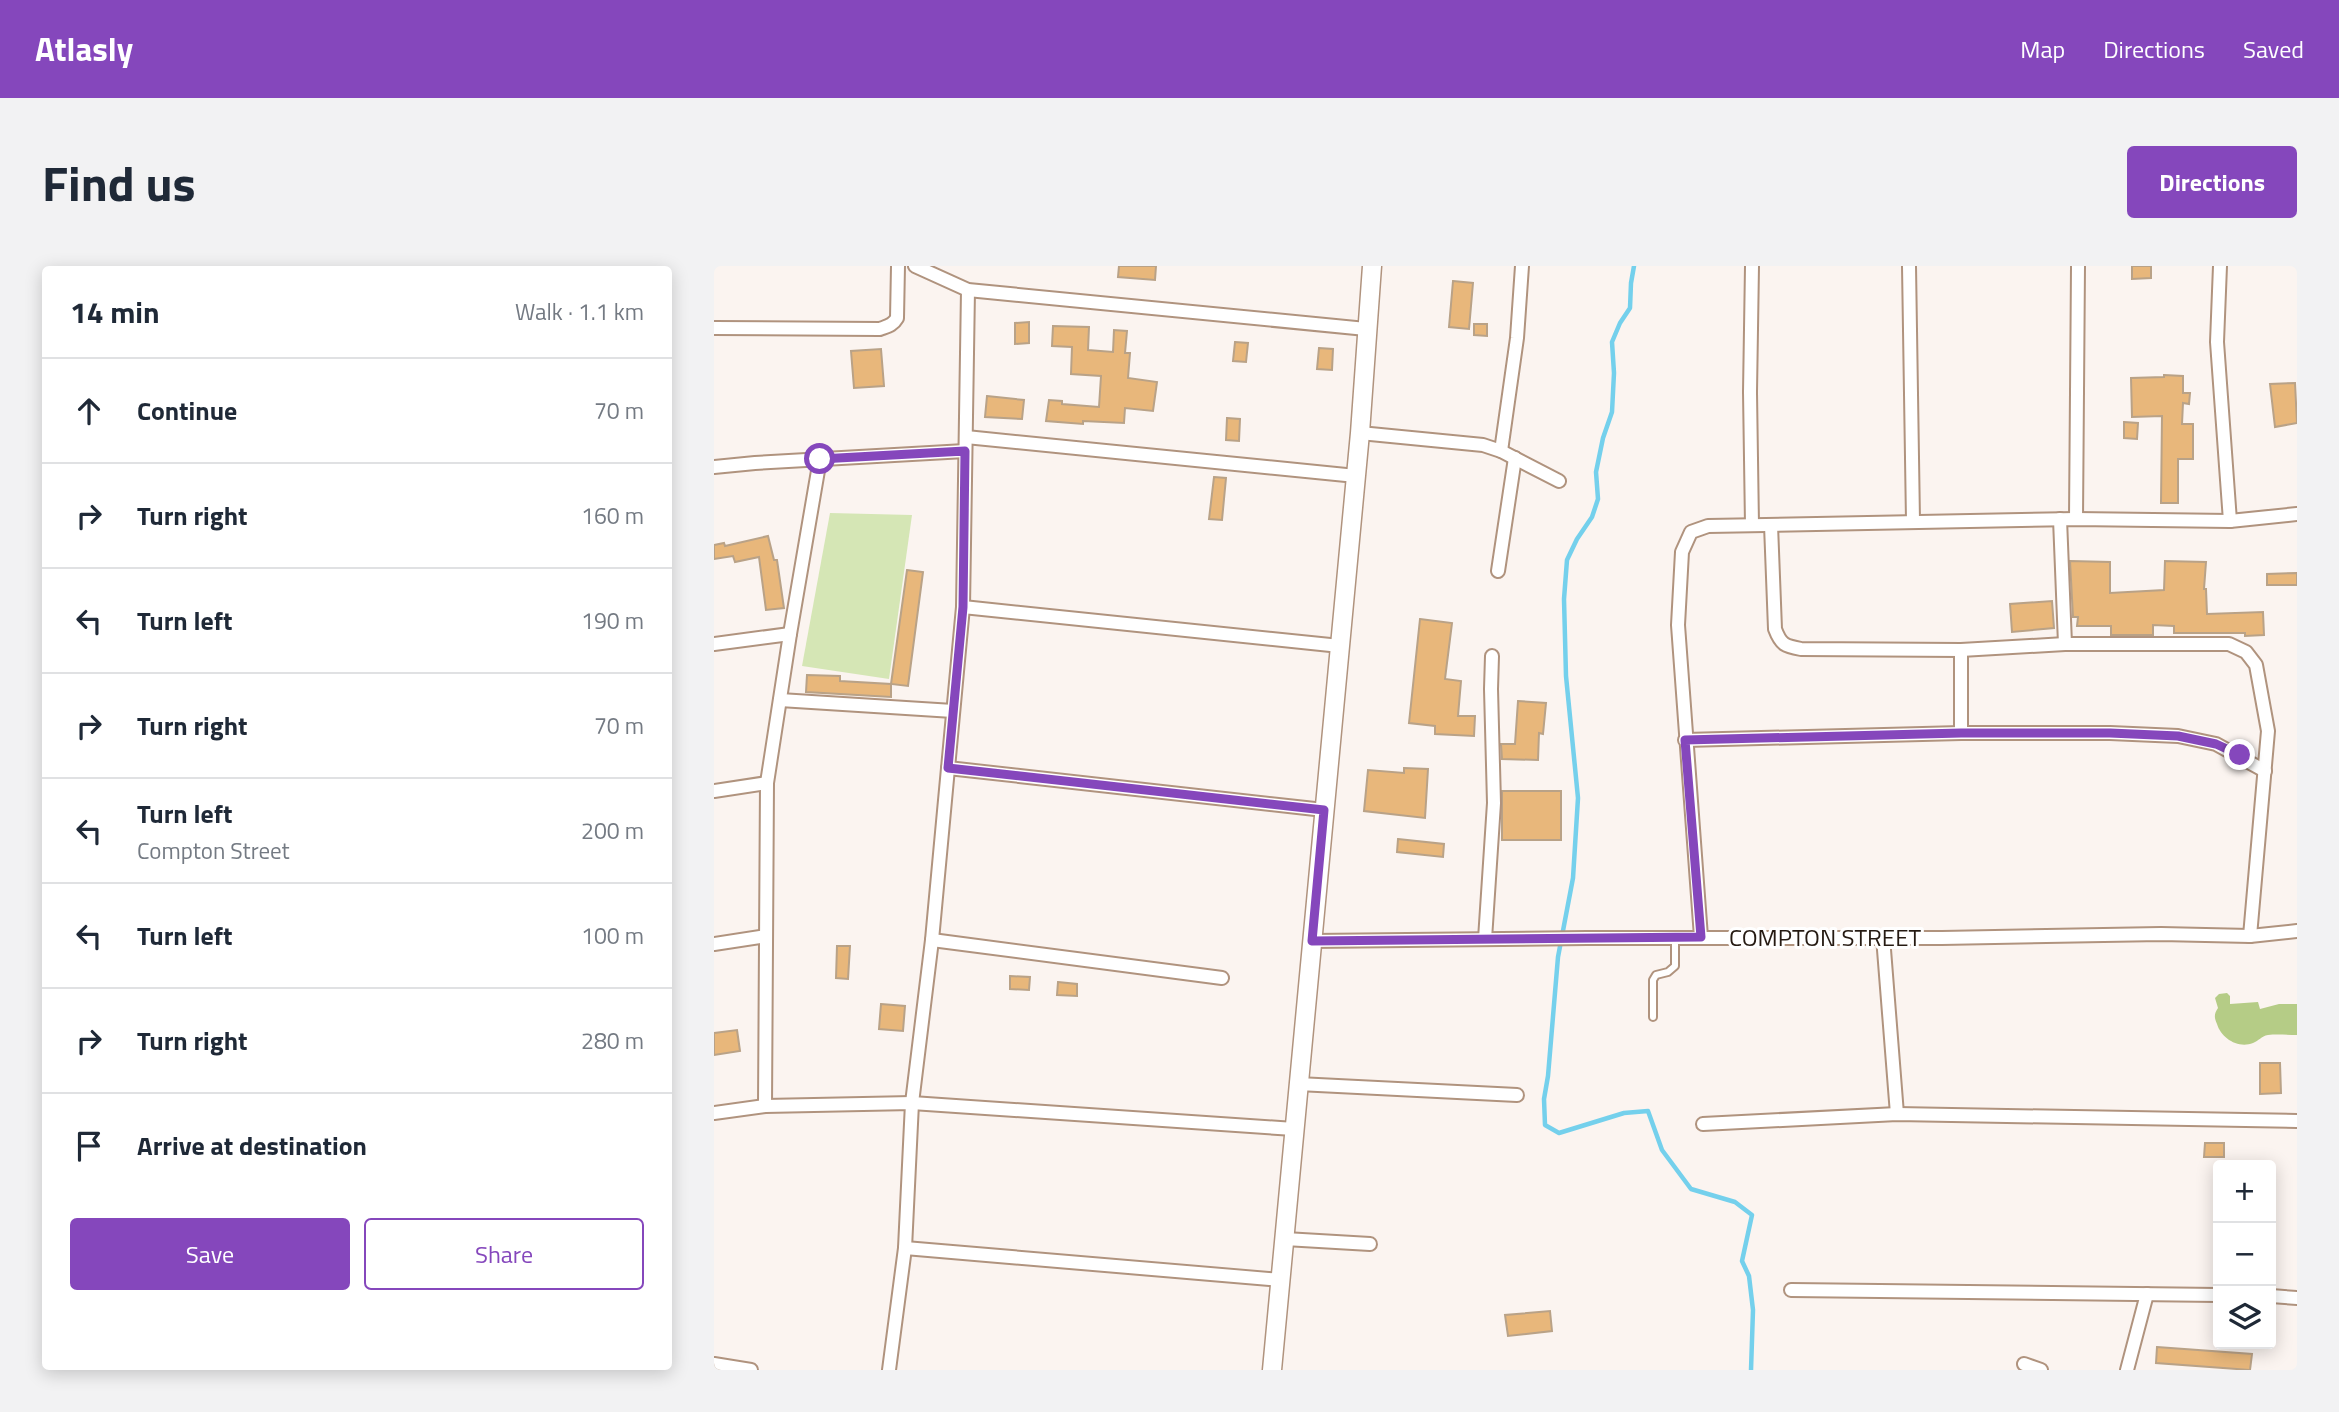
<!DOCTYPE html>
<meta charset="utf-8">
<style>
:root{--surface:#fff;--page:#f2f2f3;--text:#1f2937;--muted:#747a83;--line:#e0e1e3;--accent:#8547bc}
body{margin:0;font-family:"Titillium Web",sans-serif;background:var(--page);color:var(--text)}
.controls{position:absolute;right:21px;bottom:21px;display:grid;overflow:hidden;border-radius:7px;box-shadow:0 4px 18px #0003}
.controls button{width:63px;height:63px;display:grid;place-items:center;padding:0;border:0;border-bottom:2px solid var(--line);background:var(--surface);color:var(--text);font:35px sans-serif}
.stop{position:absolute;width:21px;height:21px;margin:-16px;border:5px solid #8547bc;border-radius:50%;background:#fff}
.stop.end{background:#8547bc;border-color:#fff;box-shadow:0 2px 7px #0008}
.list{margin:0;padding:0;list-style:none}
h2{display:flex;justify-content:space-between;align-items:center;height:91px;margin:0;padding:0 28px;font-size:30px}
h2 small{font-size:23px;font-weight:400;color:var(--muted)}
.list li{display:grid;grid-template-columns:46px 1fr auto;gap:21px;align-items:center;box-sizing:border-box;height:105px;padding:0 28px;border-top:2px solid var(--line)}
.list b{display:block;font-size:26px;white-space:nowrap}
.list p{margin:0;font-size:23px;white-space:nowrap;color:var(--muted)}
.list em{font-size:23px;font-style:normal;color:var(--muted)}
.actions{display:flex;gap:14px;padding:21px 28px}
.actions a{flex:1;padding:16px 0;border:2px solid var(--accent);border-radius:7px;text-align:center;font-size:24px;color:var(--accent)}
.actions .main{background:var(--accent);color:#fff}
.icon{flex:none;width:38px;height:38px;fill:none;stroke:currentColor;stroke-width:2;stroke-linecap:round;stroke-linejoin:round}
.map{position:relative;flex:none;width:1583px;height:1104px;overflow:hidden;border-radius:7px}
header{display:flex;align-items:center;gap:42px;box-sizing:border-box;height:98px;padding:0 35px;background:var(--accent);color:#fff}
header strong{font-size:33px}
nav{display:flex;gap:38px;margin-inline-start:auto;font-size:24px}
.intro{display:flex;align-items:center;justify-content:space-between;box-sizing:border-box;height:168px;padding:0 42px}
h1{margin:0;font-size:49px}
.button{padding:18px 32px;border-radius:7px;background:var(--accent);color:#fff;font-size:24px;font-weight:700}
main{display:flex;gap:42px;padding:0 42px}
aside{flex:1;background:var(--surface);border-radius:7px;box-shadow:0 4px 18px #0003}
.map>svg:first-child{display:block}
.green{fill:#d5e6b5}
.forest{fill:#b5cc86}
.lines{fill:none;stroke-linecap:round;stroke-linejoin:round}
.stream{stroke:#74d0ec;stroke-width:4.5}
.building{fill:#e8b77b;stroke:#b9a287;stroke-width:2}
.lane-casing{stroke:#b0937e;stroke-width:10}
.street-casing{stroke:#b0937e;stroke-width:16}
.secondary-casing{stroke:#b0937e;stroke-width:21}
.lane{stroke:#fff;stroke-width:6}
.street{stroke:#fff;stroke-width:12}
.secondary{stroke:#fff;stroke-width:18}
.route{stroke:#8547bc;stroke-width:9}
.labels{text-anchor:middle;stroke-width:6;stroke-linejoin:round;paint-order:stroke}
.street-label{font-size:24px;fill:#251a12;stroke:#fff}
</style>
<header>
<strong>Atlasly</strong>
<nav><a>Map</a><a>Directions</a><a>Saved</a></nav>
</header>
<div class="intro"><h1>Find us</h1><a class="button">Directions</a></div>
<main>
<aside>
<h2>14 min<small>Walk · 1.1 km</small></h2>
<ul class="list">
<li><svg class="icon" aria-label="ahead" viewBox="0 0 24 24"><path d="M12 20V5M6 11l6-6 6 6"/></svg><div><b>Continue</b></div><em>70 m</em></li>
<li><svg class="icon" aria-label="right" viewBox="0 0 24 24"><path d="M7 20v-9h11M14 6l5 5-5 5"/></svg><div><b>Turn right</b></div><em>160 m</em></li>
<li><svg class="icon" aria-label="left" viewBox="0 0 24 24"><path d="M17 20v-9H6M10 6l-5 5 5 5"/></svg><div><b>Turn left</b></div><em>190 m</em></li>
<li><svg class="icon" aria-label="right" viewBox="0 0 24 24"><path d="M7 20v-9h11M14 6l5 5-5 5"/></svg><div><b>Turn right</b></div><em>70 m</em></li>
<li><svg class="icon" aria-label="left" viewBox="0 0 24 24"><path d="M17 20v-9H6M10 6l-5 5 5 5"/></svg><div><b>Turn left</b><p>Compton Street</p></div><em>200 m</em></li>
<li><svg class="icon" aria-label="left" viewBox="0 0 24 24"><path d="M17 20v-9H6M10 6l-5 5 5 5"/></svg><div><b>Turn left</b></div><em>100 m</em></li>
<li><svg class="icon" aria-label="right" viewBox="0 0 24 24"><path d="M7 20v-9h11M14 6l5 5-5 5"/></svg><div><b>Turn right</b></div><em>280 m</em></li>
<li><svg class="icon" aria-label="arrive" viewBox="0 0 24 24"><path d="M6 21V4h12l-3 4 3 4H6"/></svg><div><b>Arrive at destination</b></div></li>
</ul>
<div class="actions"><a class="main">Save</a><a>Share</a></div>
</aside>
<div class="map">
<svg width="1583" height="1104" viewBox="0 0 1583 1104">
<rect width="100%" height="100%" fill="#fbf4f0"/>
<!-- green -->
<polygon class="green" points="116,247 198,249 175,413 88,400"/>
<!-- forest -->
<path class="forest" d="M1513,727l3,3v8l28,-2 2,7 19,-5h18v31c-9,0 -20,-1 -29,0 -7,1 -9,6 -15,8 -15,6 -32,-5 -36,-19 -3,-7 -3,-10 1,-16l-3,-10 4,-4z"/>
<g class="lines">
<!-- stream -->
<polyline class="stream" points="920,0 917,17 916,42 906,57 898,76 900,107 898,146 889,172 882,206 884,233 878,251 863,273 853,294 850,333 852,410 864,532 859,612 844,691 834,810 830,833 831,859 845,867 910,847 934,845 948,884 977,923 1021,936 1038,949 1028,995 1035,1010 1039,1044 1037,1104"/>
</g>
<!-- building -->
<g class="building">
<polygon points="405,0 442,0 441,14 404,11"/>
<polygon points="1418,0 1437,0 1437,12 1418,13"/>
<polygon points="739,15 759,17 755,63 735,61"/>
<polygon points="315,56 315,77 301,78 301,57"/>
<polygon points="760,58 773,58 773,70 760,69"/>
<polygon points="339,60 375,61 374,84 399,86 400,64 413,65 411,87 416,87 414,112 443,116 439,145 411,142 410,157 369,155 369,158 332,155 335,134 348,135 348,138 385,141 387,110 357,108 358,81 338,80"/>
<polygon points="521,76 534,77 532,96 519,95"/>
<polygon points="605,82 619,83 618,104 603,103"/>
<polygon points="167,83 170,120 140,122 137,85"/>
<polygon points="1450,109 1469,110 1469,127 1476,127 1475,138 1469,137 1468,158 1479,158 1479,193 1464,193 1464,237 1447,237 1448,150 1418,151 1417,112 1450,111"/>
<polygon points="1581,117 1583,157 1561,161 1556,118"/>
<polygon points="273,130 310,134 308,153 271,151"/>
<polygon points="513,152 526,153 525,175 512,174"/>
<polygon points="1410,156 1424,157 1423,173 1410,172"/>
<polygon points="500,211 512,212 508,254 495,253"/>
<polygon points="54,270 60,294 63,294 70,342 52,344 45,291 21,296 19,290 0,293 0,279 10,277 11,280"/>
<polygon points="1356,295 1396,296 1396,327 1450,324 1451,295 1492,296 1490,323 1492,323 1493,348 1549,346 1550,369 1531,370 1531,367 1460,367 1460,360 1439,359 1439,369 1397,369 1397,360 1363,360 1364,351 1359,351"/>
<polygon points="193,304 209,306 194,420 177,418"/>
<polygon points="1583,307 1583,319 1553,319 1553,308"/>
<polygon points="1338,335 1340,362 1298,366 1296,338"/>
<polygon points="706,353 738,357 731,413 747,415 744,450 761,450 760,470 721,468 721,460 695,457"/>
<polygon points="93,409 126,410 126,415 177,418 177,431 92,426"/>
<polygon points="804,435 832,437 829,468 825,467 824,494 788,493 787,478 801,478"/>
<polygon points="690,502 714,503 711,552 650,545 654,504 690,507"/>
<rect x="788" y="525" width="59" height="49"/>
<polygon points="684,573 730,578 729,591 683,586"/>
<polygon points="123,680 136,680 134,713 122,712"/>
<polygon points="296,710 316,711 315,724 296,723"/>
<polygon points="344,716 363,718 363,730 343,729"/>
<polygon points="167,738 191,740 189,765 165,763"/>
<polygon points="23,764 26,785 0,789 0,767"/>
<polygon points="1546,797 1566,797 1567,827 1546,828"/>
<polygon points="1491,877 1510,877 1510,891 1490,891"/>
<polygon points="836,1045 838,1065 794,1070 791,1049"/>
<polygon points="1443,1081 1538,1088 1536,1104 1442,1097"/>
</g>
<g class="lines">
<defs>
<polyline id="lane" points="939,751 939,714 942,709 954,706 961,700 961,671"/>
<g id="street">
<polyline points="201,0 254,24 652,63"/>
<polyline points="1038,0 1036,126 1038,259"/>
<polyline points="1195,0 1199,255"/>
<polyline points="1506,0 1503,76 1516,255"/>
<path d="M0,62l166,1c8,-3 13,-4 17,-11l1,-52"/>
<polyline points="646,167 769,179 787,185 845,215"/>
<polyline points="252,171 642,210"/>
<polyline points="787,185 803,72 808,0"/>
<polyline points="0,201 41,197 251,185"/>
<polyline points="1346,253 1351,378"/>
<polyline points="1362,253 1364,0"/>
<path d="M1057,259l4,104c6,16 10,17 26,20l160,1 104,-6h164l17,8 10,13 12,66 -18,205"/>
<polyline points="784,305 801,192"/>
<polyline points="249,341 626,380"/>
<polyline points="0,378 76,368"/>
<polyline points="1247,384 1247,467"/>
<polyline points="66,434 239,445"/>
<polyline points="971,474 1247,467 1396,467 1464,470 1502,478 1551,505"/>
<polyline points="234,502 610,544"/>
<polyline points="0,525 53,517"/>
<polyline points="987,671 964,359 968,286 977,266 994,260 1362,253 1516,255 1583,248"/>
<polyline points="1169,671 1183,848"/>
<polyline points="771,673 780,537 777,423 778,390"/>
<polyline points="218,674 508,712"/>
<polyline points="598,675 873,672 1228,672 1447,668 1536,670 1583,665"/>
<polyline points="0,678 52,670"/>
<polyline points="584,818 803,829"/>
<polyline points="51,840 53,517 76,368 106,193"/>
<polyline points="0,847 51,840 198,837 580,863"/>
<polyline points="989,858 1183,848 1583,855"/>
<polyline points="571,973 656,978"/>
<polyline points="191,982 567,1014"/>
<polyline points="1077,1024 1504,1029"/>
<polyline points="1557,1030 1583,1032"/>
<polyline points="0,1098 37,1104"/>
<polyline points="1310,1098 1327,1104"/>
<polyline points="175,1104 191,982 198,837 218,674 249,341 254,24"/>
<polyline points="1413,1104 1433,1028"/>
</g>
<polyline id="secondary" points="558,1104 646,167 658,0"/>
</defs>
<!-- lane casing -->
<use href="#lane" class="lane-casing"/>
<!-- street casing -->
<use href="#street" class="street-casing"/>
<!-- secondary casing -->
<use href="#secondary" class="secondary-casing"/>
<!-- lane -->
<use href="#lane" class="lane"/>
<!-- street -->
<use href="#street" class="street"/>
<!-- secondary -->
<use href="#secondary" class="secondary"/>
</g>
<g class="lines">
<!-- route -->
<polyline class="route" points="106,193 251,185 249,341 234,502 610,544 598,675 987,671 971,474 1247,467 1396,467 1464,470 1502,478 1526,489"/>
</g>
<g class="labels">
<!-- street labels -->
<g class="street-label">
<text x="1111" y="680">COMPTON STREET</text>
</g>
</g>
</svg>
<div class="controls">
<button>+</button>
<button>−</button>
<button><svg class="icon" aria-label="layers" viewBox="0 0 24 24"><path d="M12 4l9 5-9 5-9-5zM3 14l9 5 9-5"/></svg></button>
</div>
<div class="stop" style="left:106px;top:193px"></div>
<div class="stop end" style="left:1526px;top:489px"></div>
</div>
</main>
